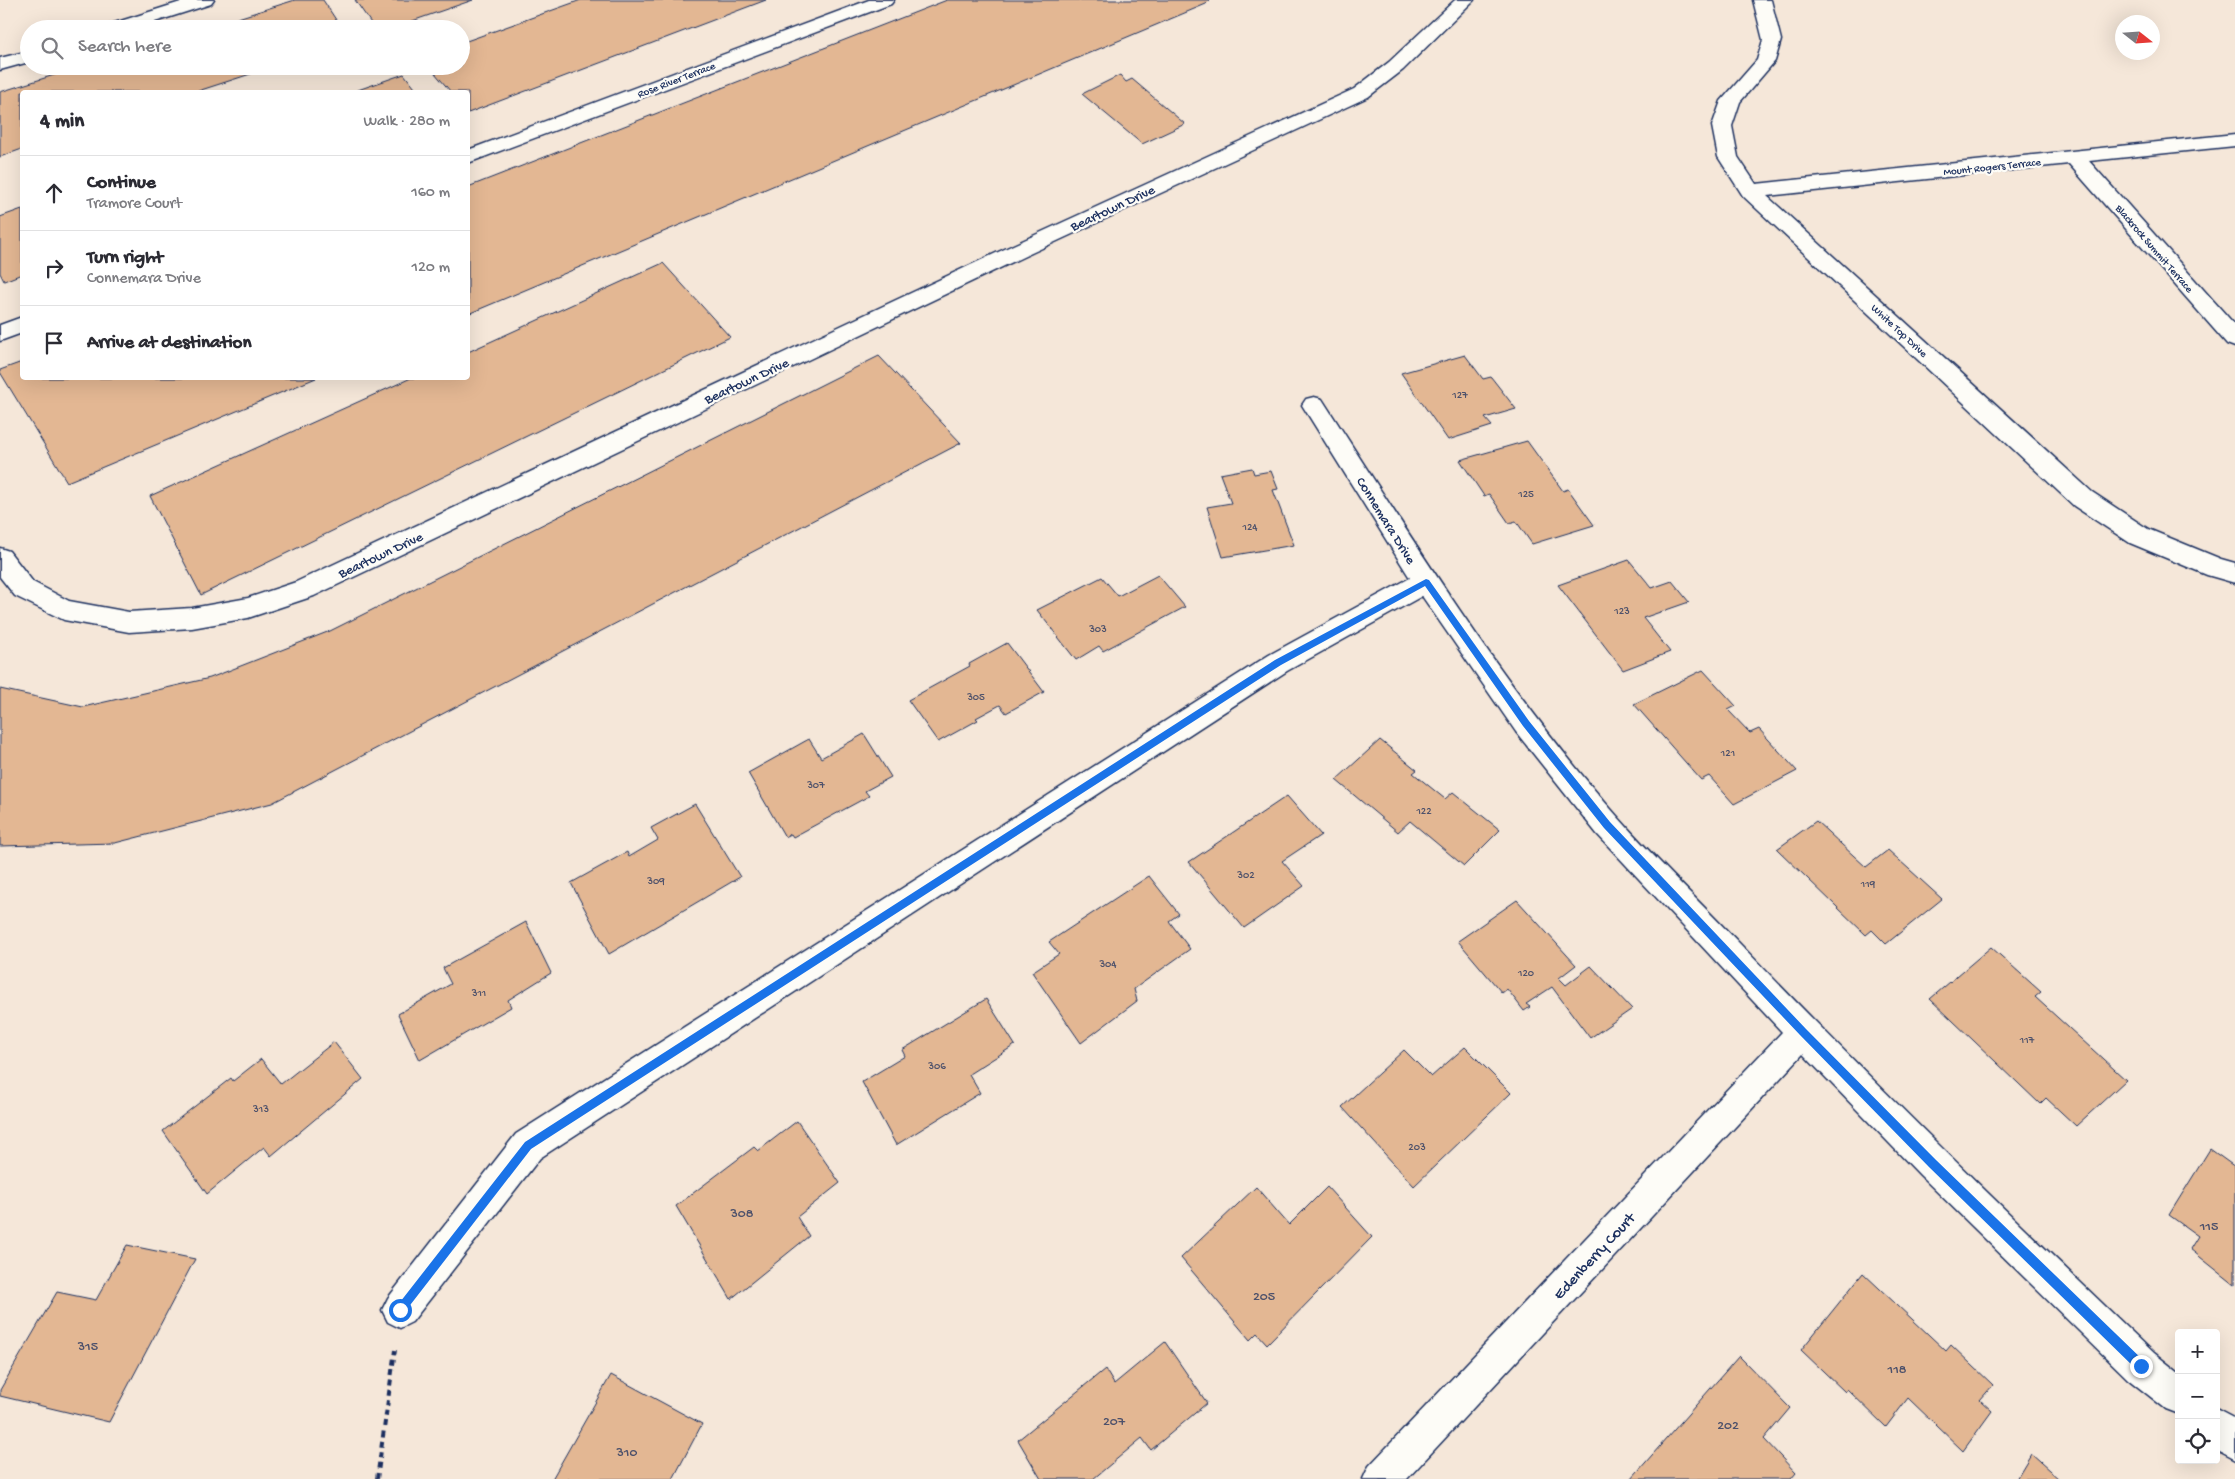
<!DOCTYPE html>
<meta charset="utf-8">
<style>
:root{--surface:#fff;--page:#f7f7f7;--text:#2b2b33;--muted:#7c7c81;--line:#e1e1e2}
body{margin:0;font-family:"Gochi Hand",sans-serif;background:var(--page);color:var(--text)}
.controls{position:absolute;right:15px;bottom:15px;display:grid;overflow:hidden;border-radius:5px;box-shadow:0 5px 20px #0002}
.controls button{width:45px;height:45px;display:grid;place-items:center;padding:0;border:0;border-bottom:1px solid var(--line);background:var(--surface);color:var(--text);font:25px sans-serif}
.compass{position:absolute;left:2115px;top:15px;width:45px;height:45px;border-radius:50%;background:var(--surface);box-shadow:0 5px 20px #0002;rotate:107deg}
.stop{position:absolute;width:15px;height:15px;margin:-11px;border:4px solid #1a73e8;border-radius:50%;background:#fff}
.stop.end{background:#1a73e8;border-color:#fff;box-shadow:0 1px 5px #0008}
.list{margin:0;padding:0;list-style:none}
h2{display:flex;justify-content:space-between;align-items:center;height:65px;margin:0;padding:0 20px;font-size:21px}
h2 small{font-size:16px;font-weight:400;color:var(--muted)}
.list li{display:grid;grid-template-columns:32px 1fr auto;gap:15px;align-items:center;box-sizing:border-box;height:75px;padding:0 20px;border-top:1px solid var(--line)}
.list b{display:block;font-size:19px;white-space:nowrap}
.list p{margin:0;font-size:16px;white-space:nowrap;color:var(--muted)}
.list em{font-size:16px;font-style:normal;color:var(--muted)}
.icon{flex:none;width:28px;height:28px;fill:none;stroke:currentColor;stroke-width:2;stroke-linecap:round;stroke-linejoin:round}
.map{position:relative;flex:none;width:2235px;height:1479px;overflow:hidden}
.search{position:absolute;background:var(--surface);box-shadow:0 5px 20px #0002;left:20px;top:20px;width:450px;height:55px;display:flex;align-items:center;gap:12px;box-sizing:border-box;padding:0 18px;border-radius:28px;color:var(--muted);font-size:19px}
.panel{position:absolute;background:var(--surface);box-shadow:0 5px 20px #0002;left:20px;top:90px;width:450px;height:290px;border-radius:5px}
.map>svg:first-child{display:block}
.building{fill:#e3b793;stroke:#1b2f5e}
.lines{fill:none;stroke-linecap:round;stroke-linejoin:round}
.minor-casing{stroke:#1b2f5e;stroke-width:3}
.path{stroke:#1b2f5e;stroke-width:4;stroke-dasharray:6 4.5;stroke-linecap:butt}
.minor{fill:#fdfcf7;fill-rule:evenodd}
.route{fill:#1a73e8}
.labels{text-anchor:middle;stroke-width:4.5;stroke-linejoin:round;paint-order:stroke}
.far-street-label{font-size:11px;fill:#1b2f5e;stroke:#fdfcf7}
.number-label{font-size:11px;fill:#4d516b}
.street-label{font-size:14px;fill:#1b2f5e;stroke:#fdfcf7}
.near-number-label{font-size:14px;fill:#4d516b}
.near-street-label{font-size:16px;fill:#1b2f5e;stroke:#fdfcf7}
</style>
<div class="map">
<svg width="2235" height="1479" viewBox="0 0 2235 1479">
<rect width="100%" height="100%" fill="#f5e7d9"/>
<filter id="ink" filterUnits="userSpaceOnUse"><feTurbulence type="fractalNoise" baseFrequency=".02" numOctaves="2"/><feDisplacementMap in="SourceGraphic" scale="10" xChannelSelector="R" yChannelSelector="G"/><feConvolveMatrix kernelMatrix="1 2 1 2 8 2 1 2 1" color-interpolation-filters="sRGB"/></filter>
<g filter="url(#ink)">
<!-- building -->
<g class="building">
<polygon points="295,0 323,0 342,29 203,29"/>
<polygon points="355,0 473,0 389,29 375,29"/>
<polygon points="581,0 766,0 468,113 468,92 451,92 429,66 461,66 461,43"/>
<polygon points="947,0 1210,0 1206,4 468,314 468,187"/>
<polygon points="83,66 275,66 195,92 22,92 22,149 0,157 0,92"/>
<polygon points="404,74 418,92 352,92"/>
<polygon points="1120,75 1126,82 1132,79 1185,124 1142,144 1082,94"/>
<polygon points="22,209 22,274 4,281 0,273 0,217"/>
<polygon points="663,263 730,337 201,595 150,496 411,378 468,378 468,352"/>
<polygon points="1465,355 1483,379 1491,377 1516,409 1485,418 1492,426 1448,440 1401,373"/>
<polygon points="879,356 961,443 272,803 115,843 0,846 0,689 83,707 210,678 330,631"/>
<polygon points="22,362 22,378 316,378 67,482 0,372 0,370"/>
<polygon points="1527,441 1563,491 1568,489 1594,525 1532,544 1516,521 1509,523 1489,494 1484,496 1460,460"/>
<polygon points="1252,468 1254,474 1271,471 1278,489 1273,490 1294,545 1223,557 1207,507 1231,503 1220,474"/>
<polygon points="1629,560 1652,588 1672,581 1689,602 1643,618 1670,652 1623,670 1558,585"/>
<polygon points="1158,575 1185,607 1103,651 1099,646 1076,660 1037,610 1102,577 1118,596"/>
<polygon points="1007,643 1044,692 1006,713 1000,705 976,718 978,720 938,742 908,700 970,666 969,664"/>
<polygon points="1703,670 1736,706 1728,710 1750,733 1759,729 1797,771 1734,804 1709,776 1701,780 1634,704"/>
<polygon points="864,734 891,777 865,791 869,796 793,837 791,834 785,837 748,773 809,739 821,758"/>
<polygon points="1380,740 1417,770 1413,773 1445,799 1453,792 1500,830 1464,866 1410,821 1398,832 1336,780"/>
<polygon points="1287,796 1321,835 1282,861 1304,886 1244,928 1189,862"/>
<polygon points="695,804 740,877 609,954 571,883 627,852 629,857 658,840 651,828"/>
<polygon points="1816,821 1866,867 1888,850 1942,899 1886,944 1872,930 1866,935 1777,849"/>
<polygon points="1149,876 1179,914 1169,921 1190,949 1134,989 1137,1001 1081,1043 1032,972 1059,954 1049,942"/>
<polygon points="1517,900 1576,965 1559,978 1566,985 1591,966 1632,1009 1590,1038 1552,987 1526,1004 1530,1007 1524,1011 1507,989 1502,993 1458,941"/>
<polygon points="526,922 551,973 508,1000 511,1007 420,1060 398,1014 451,984 443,968"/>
<polygon points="1991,947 2041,992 2035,997 2126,1080 2076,1126 2046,1098 2040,1104 1930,999"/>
<polygon points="986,999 1015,1045 969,1074 980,1093 896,1145 862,1082 905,1056 902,1050"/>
<polygon points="334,1042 363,1079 271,1156 264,1147 207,1194 163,1131 231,1078 233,1081 261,1059 281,1084"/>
<polygon points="1465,1047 1511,1093 1414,1186 1342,1107 1404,1050 1431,1077"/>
<polygon points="797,1121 840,1183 797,1217 809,1236 731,1299 676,1206 754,1147 758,1151"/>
<polygon points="2210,1149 2235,1167 2235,1285 2190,1249 2198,1236 2169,1215"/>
<polygon points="1256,1187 1289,1225 1327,1187 1372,1237 1267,1344 1257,1333 1250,1340 1181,1258"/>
<polygon points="127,1245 195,1259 109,1422 0,1396 0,1390 57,1292 96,1300"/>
<polygon points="1863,1273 1946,1351 1951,1345 1993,1385 1980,1400 1992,1411 1963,1451 1908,1398 1886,1427 1847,1389 1845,1392 1801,1350"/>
<polygon points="1165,1342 1207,1403 1151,1450 1142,1438 1093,1479 1041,1479 1018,1440 1105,1369 1114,1384"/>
<polygon points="1739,1356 1790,1408 1764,1439 1796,1473 1791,1479 1631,1479"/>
<polygon points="611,1375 702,1424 673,1479 552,1479"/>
<polygon points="2031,1454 2059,1479 2016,1479"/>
</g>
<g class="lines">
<defs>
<g id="minor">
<polygon points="187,0 214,0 211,4 133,29 105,29 108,25"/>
<polygon points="869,0 894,0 891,4 468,163 468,150"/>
<polygon points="1455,0 1474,0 1403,70 1368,97 1025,256 314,596 248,618 192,628 129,632 64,620 15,596 0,577 0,548 9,551 33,582 69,601 129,612 192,608 248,598 296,582 1011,246 1354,89 1389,62"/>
<polygon points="1753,0 1771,0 1781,40 1775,61 1740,102 1732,126 1738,157 1756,184 2235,134 2235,146 2089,161 2235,325 2235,347 2227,344 2069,164 1767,196 2092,492 2148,529 2221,559 2235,563 2235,583 2207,575 2130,543 2074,506 1743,196 1718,157 1712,126 1721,101 1757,60 1763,40"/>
<polygon points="29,51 29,62 0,70 0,58"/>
<polygon points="22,317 22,333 0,341 0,325"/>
<path d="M1314,397l8,2c92,143 182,289 295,417 39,44 83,86 124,129 134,140 273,274 413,408l25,20v41l-13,-5 -38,-30 -208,-204 -117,-121 -396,425h-44l6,-13 413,-434 -185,-198 -81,-102 -94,-136 -135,75 -747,487 -128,164 -12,6 -12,-6 -6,-12 6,-12 128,-164 753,-479 141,-77 -108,-173 4,-6z"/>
<polygon points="2216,1409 2235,1419 2235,1460 2216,1450"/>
</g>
</defs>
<!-- minor casing -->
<use href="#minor" class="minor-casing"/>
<!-- path -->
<polyline class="path" points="377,1479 395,1350"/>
<!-- minor -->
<use href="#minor" class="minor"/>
</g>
</g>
<!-- route -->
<polygon class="route" points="1426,579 1429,580 1529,721 1610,822 1806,1029 1936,1160 2145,1362 2145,1370 2137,1370 1929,1167 1800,1035 1604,828 1523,726 1425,586 1281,665 531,1149 404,1313 397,1313 397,1306 525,1142 1275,660"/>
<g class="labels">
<!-- far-street labels -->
<g class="far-street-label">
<text transform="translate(676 79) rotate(-21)" y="4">Rose River Terrace</text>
<text transform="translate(1992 166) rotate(-6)" y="4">Mount Rogers Terrace</text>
<text transform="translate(2155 248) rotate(49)" y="4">Blackrock Summit Terrace</text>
<text transform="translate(1900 330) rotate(43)" y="4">White Top Drive</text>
</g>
<!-- number labels -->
<g class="number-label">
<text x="1460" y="398">127</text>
<text x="1526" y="497">125</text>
<text x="1250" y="530">124</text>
<text x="1622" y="614">123</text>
<text x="1098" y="632">303</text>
<text x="976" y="700">305</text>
<text x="1728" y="756">121</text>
<text x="816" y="788">307</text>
<text x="1424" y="814">122</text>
<text x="1246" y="878">302</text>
<text x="656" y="884">309</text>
<text x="1868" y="887">119</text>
<text x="1108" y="967">304</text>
<text x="1526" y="976">120</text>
<text x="479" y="996">311</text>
<text x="2027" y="1043">117</text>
<text x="937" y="1069">306</text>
<text x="261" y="1112">313</text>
<text x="1417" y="1150">203</text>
</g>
<!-- street labels -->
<g class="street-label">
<text transform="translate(1112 207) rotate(-25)" y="5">Beartown Drive</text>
<text transform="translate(746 380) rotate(-25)" y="5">Beartown Drive</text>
<text transform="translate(1387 520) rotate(58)" y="5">Connemara Drive</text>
<text transform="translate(380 554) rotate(-25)" y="5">Beartown Drive</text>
</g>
<!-- near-number labels -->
<g class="near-number-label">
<text x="742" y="1217">308</text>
<text x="2209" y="1230">115</text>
<text x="1264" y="1300">205</text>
<text x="88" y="1350">315</text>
<text x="1897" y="1373">118</text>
<text x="1114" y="1425">207</text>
<text x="1728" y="1429">202</text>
<text x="627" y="1456">310</text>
</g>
<!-- near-street labels -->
<g class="near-street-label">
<text transform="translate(1593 1255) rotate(-47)" y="6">Edenberry Court</text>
</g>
</g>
</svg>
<div class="controls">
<button>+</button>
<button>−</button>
<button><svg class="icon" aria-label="locate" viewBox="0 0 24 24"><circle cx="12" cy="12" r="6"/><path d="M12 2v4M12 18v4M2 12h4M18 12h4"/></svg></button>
</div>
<svg class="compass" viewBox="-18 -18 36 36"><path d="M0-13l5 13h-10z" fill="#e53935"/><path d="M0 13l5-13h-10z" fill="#7c7c81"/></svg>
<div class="stop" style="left:400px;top:1310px"></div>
<div class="stop end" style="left:2141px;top:1366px"></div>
<div class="search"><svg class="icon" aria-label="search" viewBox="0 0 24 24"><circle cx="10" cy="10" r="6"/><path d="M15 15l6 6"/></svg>Search here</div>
<section class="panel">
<h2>4 min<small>Walk · 280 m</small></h2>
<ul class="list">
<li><svg class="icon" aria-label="ahead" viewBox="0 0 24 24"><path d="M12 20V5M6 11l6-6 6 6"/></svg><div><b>Continue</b><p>Tramore Court</p></div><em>160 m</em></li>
<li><svg class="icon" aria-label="right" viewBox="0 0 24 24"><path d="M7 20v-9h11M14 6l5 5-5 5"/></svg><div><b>Turn right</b><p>Connemara Drive</p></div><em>120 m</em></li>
<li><svg class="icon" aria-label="arrive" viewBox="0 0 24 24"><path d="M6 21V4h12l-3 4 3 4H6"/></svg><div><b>Arrive at destination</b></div></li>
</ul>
</section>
</div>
